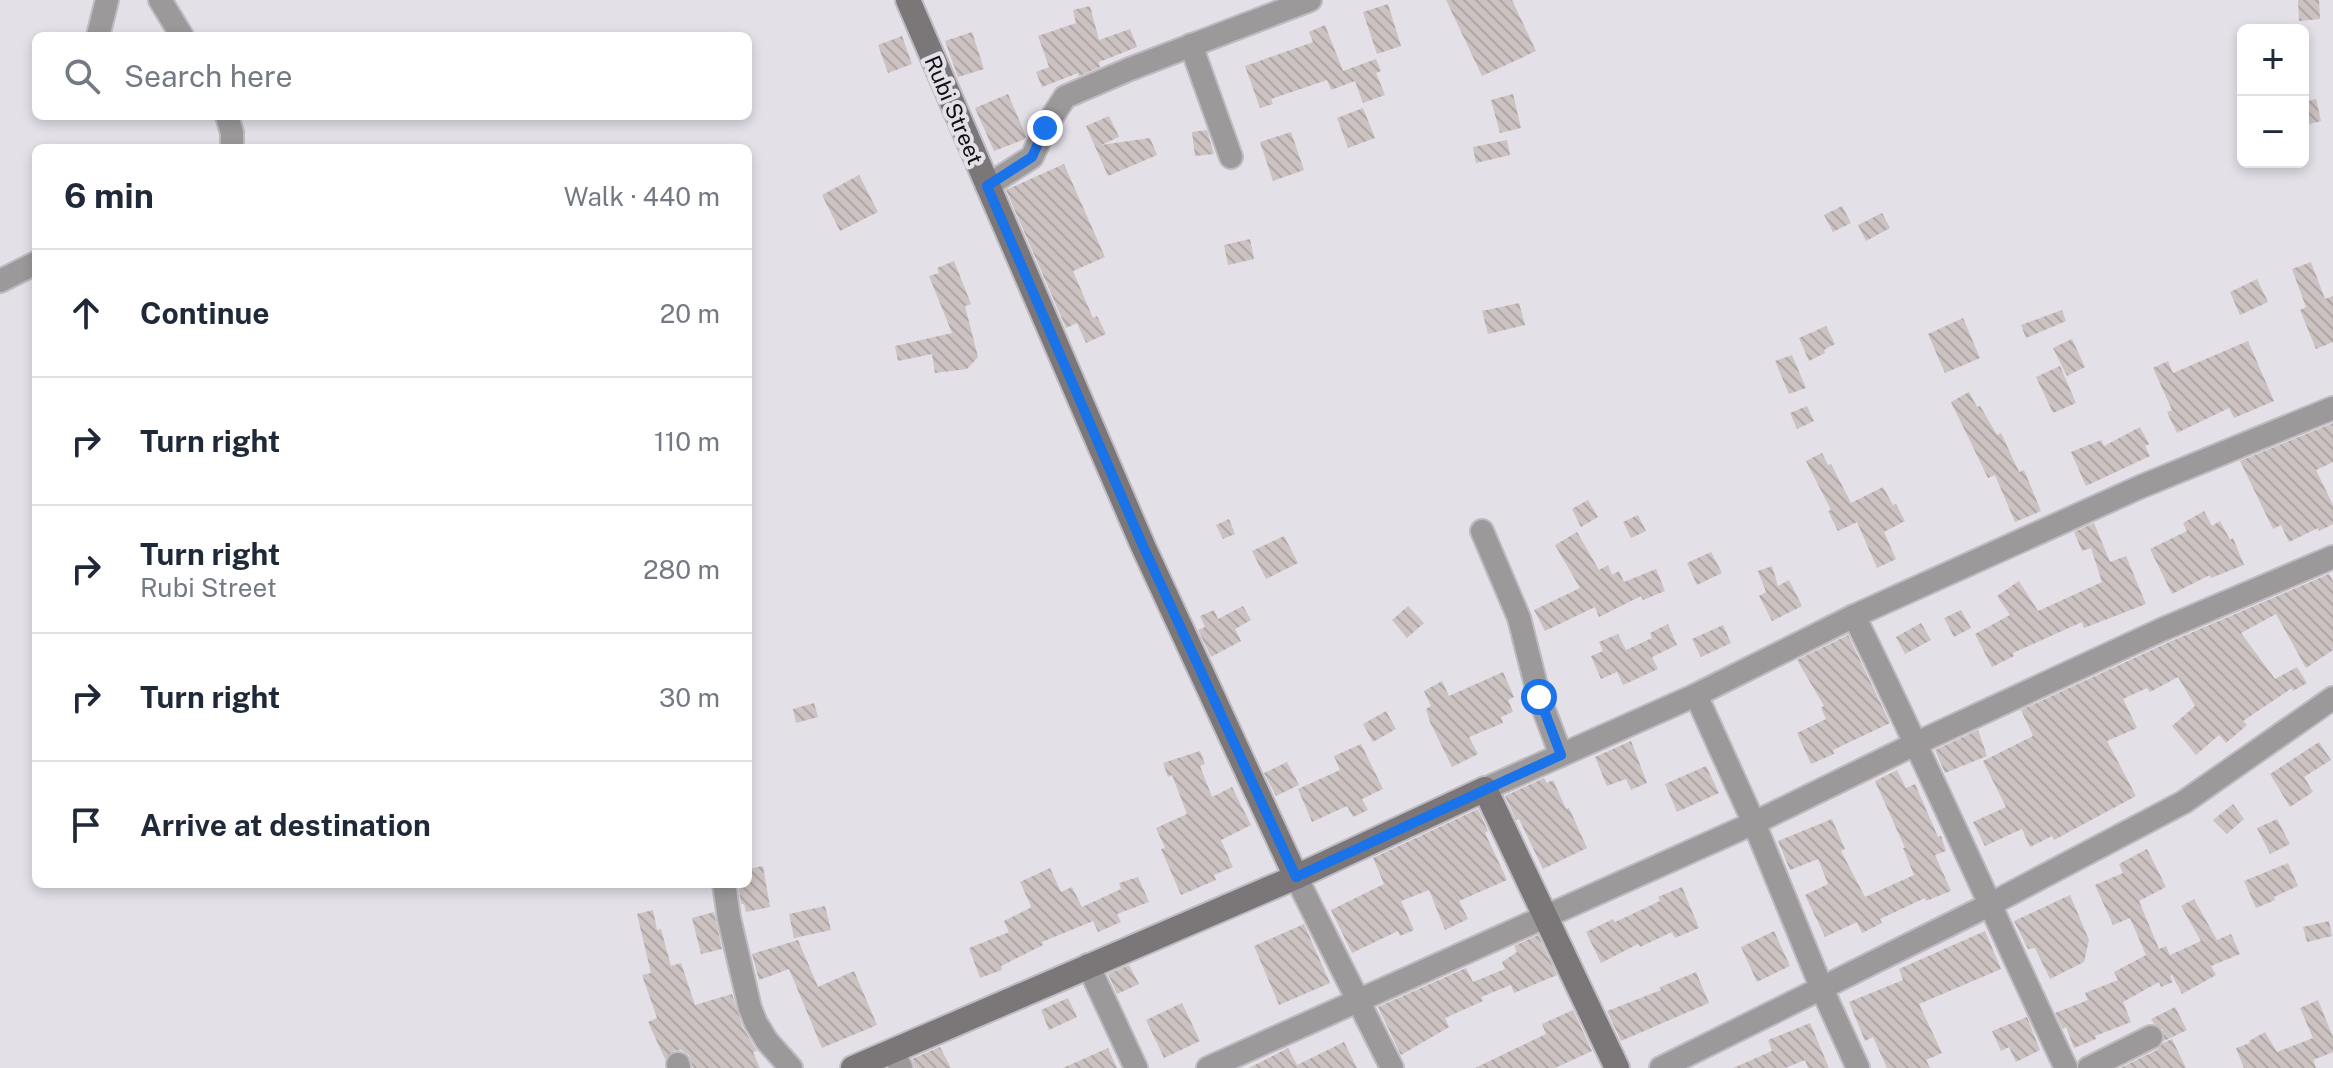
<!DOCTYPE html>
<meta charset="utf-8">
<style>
:root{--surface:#fff;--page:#f6f6f7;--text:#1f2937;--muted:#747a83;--line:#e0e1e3}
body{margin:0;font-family:"Public Sans",sans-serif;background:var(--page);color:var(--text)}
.controls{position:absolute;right:24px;top:24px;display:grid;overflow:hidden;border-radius:12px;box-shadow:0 4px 12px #0003}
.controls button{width:72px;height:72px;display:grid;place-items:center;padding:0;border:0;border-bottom:2px solid var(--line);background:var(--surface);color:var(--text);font:40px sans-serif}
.stop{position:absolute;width:24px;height:24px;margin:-18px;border:6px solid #1a73e8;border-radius:50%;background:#fff}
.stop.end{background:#1a73e8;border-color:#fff;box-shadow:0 2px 8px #0008}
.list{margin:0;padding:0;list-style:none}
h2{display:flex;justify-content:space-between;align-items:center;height:104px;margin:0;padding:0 32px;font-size:34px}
h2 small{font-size:26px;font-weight:400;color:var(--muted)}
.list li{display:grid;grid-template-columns:52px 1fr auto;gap:24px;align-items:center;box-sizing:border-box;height:128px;padding:0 32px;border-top:2px solid var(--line)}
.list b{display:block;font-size:30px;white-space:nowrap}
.list p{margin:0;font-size:26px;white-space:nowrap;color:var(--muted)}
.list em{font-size:26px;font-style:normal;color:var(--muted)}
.icon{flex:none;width:44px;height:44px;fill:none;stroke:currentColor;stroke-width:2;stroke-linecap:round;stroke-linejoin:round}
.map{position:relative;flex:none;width:2333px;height:1068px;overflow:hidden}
.search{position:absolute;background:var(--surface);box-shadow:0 4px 12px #0003;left:32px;top:32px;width:720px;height:88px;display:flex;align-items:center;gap:20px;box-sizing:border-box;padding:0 28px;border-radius:12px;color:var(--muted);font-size:30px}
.panel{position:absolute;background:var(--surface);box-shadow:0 4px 12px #0003;left:32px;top:144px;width:720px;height:744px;border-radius:12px}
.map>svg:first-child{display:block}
.building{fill:url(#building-back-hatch)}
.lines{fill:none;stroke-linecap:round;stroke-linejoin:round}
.street-casing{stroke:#bdbac1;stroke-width:26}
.secondary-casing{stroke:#bdbac1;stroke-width:28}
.street{stroke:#9c999a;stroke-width:22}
.secondary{stroke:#7b7678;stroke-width:24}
.route{stroke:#1a73e8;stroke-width:10}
.labels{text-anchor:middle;stroke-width:8;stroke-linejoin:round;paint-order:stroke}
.street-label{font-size:22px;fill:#100f12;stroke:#e3e0e8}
</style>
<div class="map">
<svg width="2333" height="1068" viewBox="0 0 2333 1068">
<defs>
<pattern id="building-back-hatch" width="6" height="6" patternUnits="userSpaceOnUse" patternTransform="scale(2)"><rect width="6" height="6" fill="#cbc2c1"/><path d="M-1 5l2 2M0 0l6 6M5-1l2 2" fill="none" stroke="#ada6a5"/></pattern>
</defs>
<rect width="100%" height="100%" fill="#e3e0e8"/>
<!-- building -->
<g class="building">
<polygon points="1446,0 1512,0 1536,51 1482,76"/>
<polygon points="2298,0 2319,0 2320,19 2299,21"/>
<polygon points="1388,4 1401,46 1377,54 1363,12"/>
<polygon points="1090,6 1099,40 1130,29 1137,47 1099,62 1100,67 1079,76 1078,73 1042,87 1036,72 1049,67 1038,36 1076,23 1073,10"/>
<polygon points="1325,25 1343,71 1376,59 1381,71 1376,73 1385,95 1363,103 1355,81 1331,90 1327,80 1271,99 1273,104 1260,108 1245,66 1313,42 1309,32"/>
<polygon points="972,32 984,69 958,77 945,41"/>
<polygon points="902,36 912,64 888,73 878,45"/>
<polygon points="1008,94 1026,136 1025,139 994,151 975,108"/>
<polygon points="1513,94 1521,128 1500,133 1491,100"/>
<polygon points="2316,99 2321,121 2303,126 2303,102"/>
<polygon points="1363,108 1375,138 1348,148 1337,118"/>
<polygon points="1109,116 1119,137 1101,145 1150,138 1157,155 1108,176 1086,126"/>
<polygon points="1207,130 1214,154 1195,156 1192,132"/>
<polygon points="1291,132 1304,170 1273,181 1260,142"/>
<polygon points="1507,140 1510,155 1476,163 1473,147"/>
<polygon points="1064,164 1105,257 1073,271 1093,318 1097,316 1106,334 1086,343 1077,323 1066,328 1006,190"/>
<polygon points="859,175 878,212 840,231 822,195"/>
<polygon points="1842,206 1851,223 1833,232 1824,215"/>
<polygon points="1882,213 1890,228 1866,241 1858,225"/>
<polygon points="1250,239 1254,259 1228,265 1224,245"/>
<polygon points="954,261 971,304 965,306 978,357 967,369 935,373 932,354 898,361 895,346 952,333 929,276 939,273 937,268"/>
<polygon points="2311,262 2325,299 2333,296 2333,342 2316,349 2300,310 2306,307 2292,269"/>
<polygon points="2257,279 2268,302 2240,315 2230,292"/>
<polygon points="1519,303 1525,325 1488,334 1482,311"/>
<polygon points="2062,310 2066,321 2026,338 2021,325"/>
<polygon points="1963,318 1980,358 1945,373 1928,334"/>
<polygon points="1826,326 1835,344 1824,350 1825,353 1809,361 1799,338"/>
<polygon points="2072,339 2085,367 2067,376 2053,348"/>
<polygon points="2248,341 2274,401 2234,418 2229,408 2177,433 2167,412 2172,410 2153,368 2168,361 2173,373"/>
<polygon points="1792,355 1806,388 1789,394 1775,361"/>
<polygon points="2060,366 2076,403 2053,413 2036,377"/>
<polygon points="1969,392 1977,407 1980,406 1997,435 2001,433 2019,472 2024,470 2041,511 2015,522 1995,475 1988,478 1951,402"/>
<polygon points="1807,406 1814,421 1797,429 1790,413"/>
<polygon points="2333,423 2333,462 2316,470 2333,505 2333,524 2319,531 2318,528 2289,542 2281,525 2273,529 2240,461"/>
<polygon points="2140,427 2149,444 2145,446 2150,456 2086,486 2071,452 2101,440 2104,446"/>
<polygon points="1822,453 1828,465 1831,464 1851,503 1883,487 1893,505 1896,504 1905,521 1884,532 1896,559 1877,568 1857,522 1838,531 1828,511 1831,510 1806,461"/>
<polygon points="1588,500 1598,517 1581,527 1572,509"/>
<polygon points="2204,511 2212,526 2220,521 2230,540 2233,538 2244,565 2211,578 2210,575 2172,594 2150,549 2187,531 2183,523"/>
<polygon points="1638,515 1646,531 1631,538 1623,522"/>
<polygon points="1229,519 1235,534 1223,539 1216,525"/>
<polygon points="2094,523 2110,562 2126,556 2146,604 2084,628 2082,622 2013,653 2014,656 1992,667 1975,634 2010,615 1997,596 2019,581 2038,611 2102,582 2091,548 2082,551 2074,532"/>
<polygon points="1577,532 1599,570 1608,565 1612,575 1619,571 1624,582 1656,569 1665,591 1643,600 1641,596 1599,617 1595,607 1545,631 1534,610 1580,588 1555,545"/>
<polygon points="1284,536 1298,563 1266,579 1252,551"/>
<polygon points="1711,552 1722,573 1697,585 1687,563"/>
<polygon points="1772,566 1778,586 1789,580 1802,606 1772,621 1759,596 1766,592 1758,571"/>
<polygon points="2329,574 2333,581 2333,650 2306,668 2276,614 2241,633 2275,679 2297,667 2307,683 2293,691 2292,688 2243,721 2247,725 2226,743 2219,735 2196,755 2172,726 2195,706 2178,677 2150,692 2147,688 2123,699 2137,728 2107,741 2136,796 2054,840 2052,836 2030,847 2022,829 1985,846 1973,822 2006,807 1983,761 2033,736 2021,710 2167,643"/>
<polygon points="1243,606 1251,620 1235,629 1241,641 1211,657 1198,630 1205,627 1200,616 1214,610 1218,619"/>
<polygon points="1408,606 1424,623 1407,638 1392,620"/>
<polygon points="1961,610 1971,628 1954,637 1944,618"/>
<polygon points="1921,623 1931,640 1905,654 1896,637"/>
<polygon points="1668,624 1677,645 1652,657 1658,669 1623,685 1617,672 1601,679 1591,656 1603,651 1599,642 1618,634 1626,650 1652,638 1650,633"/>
<polygon points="1723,625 1731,643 1701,657 1692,639"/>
<polygon points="1848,635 1890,723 1833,750 1834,754 1811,764 1797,733 1826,719 1821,708 1824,706 1797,660"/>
<polygon points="1503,672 1514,697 1508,700 1513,712 1501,717 1503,723 1469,737 1478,754 1452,767 1430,722 1426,709 1431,706 1424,691 1442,681 1449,696"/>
<polygon points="814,703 818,717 796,723 793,709"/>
<polygon points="1386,711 1396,729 1373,742 1363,724"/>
<polygon points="1978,730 1987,756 1945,773 1935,750"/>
<polygon points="1631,741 1647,783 1631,790 1626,779 1607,786 1595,757"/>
<polygon points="2319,742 2331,760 2304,777 2313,792 2290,807 2270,774"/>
<polygon points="1361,744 1383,789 1362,799 1368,810 1353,817 1347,806 1312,822 1298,789 1340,770 1334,756"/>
<polygon points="1200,751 1205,764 1200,766 1212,797 1232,787 1251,825 1221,840 1233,867 1214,875 1216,880 1181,895 1161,849 1165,848 1156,828 1187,814 1172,775 1168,777 1163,763"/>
<polygon points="1287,762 1299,785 1276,796 1264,773"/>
<polygon points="1706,766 1719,793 1677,812 1665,784"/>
<polygon points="1897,770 1906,788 1915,784 1938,837 1941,836 1946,851 1935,855 1951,891 1926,901 1925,898 1880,919 1882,923 1862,933 1857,922 1825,937 1805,895 1828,884 1818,859 1790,870 1778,841 1832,819 1845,849 1841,851 1865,897 1914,875 1903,848 1905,848 1875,781"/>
<polygon points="1544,778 1547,783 1553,780 1566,809 1569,808 1587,848 1543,869 1519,819 1516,820 1505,796"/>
<polygon points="2233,804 2244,819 2227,834 2213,820"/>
<polygon points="1478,809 1488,831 1485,833 1507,880 1459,901 1468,919 1445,930 1429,890 1401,901 1414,930 1400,936 1398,931 1352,953 1331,910 1384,884 1373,858"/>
<polygon points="2277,819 2290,844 2270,854 2257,828"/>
<polygon points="2147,849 2166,887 2139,901 2159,949 2166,946 2170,955 2201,941 2181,906 2194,899 2217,940 2231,934 2240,954 2211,966 2216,975 2182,994 2172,975 2170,976 2173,982 2161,987 2159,982 2123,1002 2131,1022 2095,1036 2096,1039 2074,1048 2066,1027 2063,1029 2055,1013 2088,1000 2085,993 2118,980 2114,972 2146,955 2130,918 2113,925 2095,885 2123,873 2119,864"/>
<polygon points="2288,863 2298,886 2274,897 2275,900 2256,908 2244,881"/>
<polygon points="763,866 770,907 746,912 744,904 741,904 738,884 748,884 748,869"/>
<polygon points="1050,868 1061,892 1072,887 1082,907 1121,889 1119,883 1138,877 1149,902 1117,914 1121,922 1098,932 1093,921 1042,942 1043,945 1001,966 1002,970 980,978 969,948 1009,932 1004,921 1030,908 1031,906 1020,882"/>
<polygon points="1682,887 1699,928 1675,938 1672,932 1640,947 1638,944 1601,963 1586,932 1613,919 1615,922 1660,901 1658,897"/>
<polygon points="2070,895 2089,940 2084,962 2050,979 2035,948 2028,949 2014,921"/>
<polygon points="825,906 831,930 794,938 789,914"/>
<polygon points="653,910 657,930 661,929 671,966 681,963 695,1005 732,994 743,1028 757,1051 753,1052 760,1068 693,1068 689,1055 681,1050 674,1051 665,1059 648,1022 657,1018 642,975 651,973 637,914"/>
<polygon points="714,912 722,949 701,954 692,918"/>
<polygon points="2329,921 2332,936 2307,942 2303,927"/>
<polygon points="1304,924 1330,983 1279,1005 1254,946"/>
<polygon points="1774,931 1790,966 1757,982 1741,947"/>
<polygon points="1985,931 2001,969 1919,1004 1942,1053 1926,1060 1930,1068 1887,1068 1873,1037 1865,1041 1849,1002 1903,980 1899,969"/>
<polygon points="1538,935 1557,975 1514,993 1511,985 1481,997 1483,1001 1445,1018 1449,1027 1401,1055 1378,1007 1466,968 1473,982 1505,969 1502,962 1517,952 1514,946"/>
<polygon points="798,940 818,987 854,971 877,1025 822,1048 789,969 759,980 752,954"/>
<polygon points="1129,965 1139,984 1117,994 1108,974"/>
<polygon points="1696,972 1709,1003 1621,1041 1607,1011 1661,990 1660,987"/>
<polygon points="1068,998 1077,1017 1049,1030 1041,1010"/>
<polygon points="2318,1000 2333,1037 2333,1052 2313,1060 2316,1068 2244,1068 2236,1048 2250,1043 2249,1041 2265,1032 2277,1052 2313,1038 2300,1008"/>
<polygon points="1182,1003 1200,1041 1164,1058 1146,1020"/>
<polygon points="2175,1007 2187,1030 2164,1041 2163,1030 2154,1024 2151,1019"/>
<polygon points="1573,1010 1592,1051 1555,1068 1475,1068 1546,1034 1542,1024"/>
<polygon points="2027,1017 2040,1050 2016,1062 2009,1047 2001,1051 1992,1031"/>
<polygon points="1810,1023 1829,1068 1808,1068 1805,1060 1785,1068 1733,1068 1772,1051 1768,1040"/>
<polygon points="2172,1039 2186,1068 2120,1068 2157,1050 2163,1043"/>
<polygon points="1344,1042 1357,1068 1249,1068 1288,1048 1297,1065"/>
<polygon points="940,1047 951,1068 915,1068 912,1059"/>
<polygon points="1108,1048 1117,1068 1063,1068"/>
</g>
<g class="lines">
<defs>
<g id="street">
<polyline points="160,0 182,36"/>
<polyline points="98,36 107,0"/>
<polyline points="1191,45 1231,157"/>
<polyline points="227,116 232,133 232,148"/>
<polyline points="987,186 1032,157 1045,128 1065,97 1130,69 1310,0"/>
<polyline points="0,281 36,263"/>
<polyline points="1482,531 1519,618 1539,697 1561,755"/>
<path d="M1854,616c74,149 141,302 212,452"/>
<polyline points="1696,695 1754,823 1822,989 1858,1068"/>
<polyline points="1485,789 1696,695 1854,616 2140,487 2333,408"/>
<polyline points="1296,877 1392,1068"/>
<polyline points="724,884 729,918 750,1008 756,1023 767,1041 791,1068"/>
<polyline points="1088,965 1136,1068"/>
<polyline points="893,1051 901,1068"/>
<polyline points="678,1064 679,1068"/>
<polyline points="1208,1068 1754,823 1917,743 2161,630 2333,557"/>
<polyline points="1661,1068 1989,905 2184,802 2333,698"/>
<polyline points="2089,1068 2151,1037"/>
</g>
<g id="secondary">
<polyline points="908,0 1143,546 1296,877"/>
<polyline points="853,1068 1296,877 1485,789 1617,1068"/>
</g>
</defs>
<!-- street casing -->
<use href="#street" class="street-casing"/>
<!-- secondary casing -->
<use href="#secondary" class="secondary-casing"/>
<!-- street -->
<use href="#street" class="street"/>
<!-- secondary -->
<use href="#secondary" class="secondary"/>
</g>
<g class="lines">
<!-- route -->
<polyline class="route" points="1045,128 1032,157 987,186 1143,546 1296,877 1561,755 1539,697"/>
</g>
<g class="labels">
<!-- street labels -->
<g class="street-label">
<text transform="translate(954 110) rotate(67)" y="8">Rubi Street</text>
</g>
</g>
</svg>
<div class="controls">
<button>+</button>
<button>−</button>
</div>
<div class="stop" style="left:1539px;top:697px"></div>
<div class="stop end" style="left:1045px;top:128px"></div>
<div class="search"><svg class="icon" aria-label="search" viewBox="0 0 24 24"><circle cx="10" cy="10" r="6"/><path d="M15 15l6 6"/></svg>Search here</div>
<section class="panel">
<h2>6 min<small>Walk · 440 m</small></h2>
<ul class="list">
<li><svg class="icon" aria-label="ahead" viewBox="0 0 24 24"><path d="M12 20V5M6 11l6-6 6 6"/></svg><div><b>Continue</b></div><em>20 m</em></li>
<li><svg class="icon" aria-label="right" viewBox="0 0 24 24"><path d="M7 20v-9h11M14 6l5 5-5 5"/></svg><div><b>Turn right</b></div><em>110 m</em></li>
<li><svg class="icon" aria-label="right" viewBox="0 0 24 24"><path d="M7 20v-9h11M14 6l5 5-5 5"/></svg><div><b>Turn right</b><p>Rubi Street</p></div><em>280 m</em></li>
<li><svg class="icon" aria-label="right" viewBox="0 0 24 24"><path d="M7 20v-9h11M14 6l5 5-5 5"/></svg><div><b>Turn right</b></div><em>30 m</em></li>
<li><svg class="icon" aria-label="arrive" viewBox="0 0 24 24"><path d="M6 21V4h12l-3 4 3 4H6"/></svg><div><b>Arrive at destination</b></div></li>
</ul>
</section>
</div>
